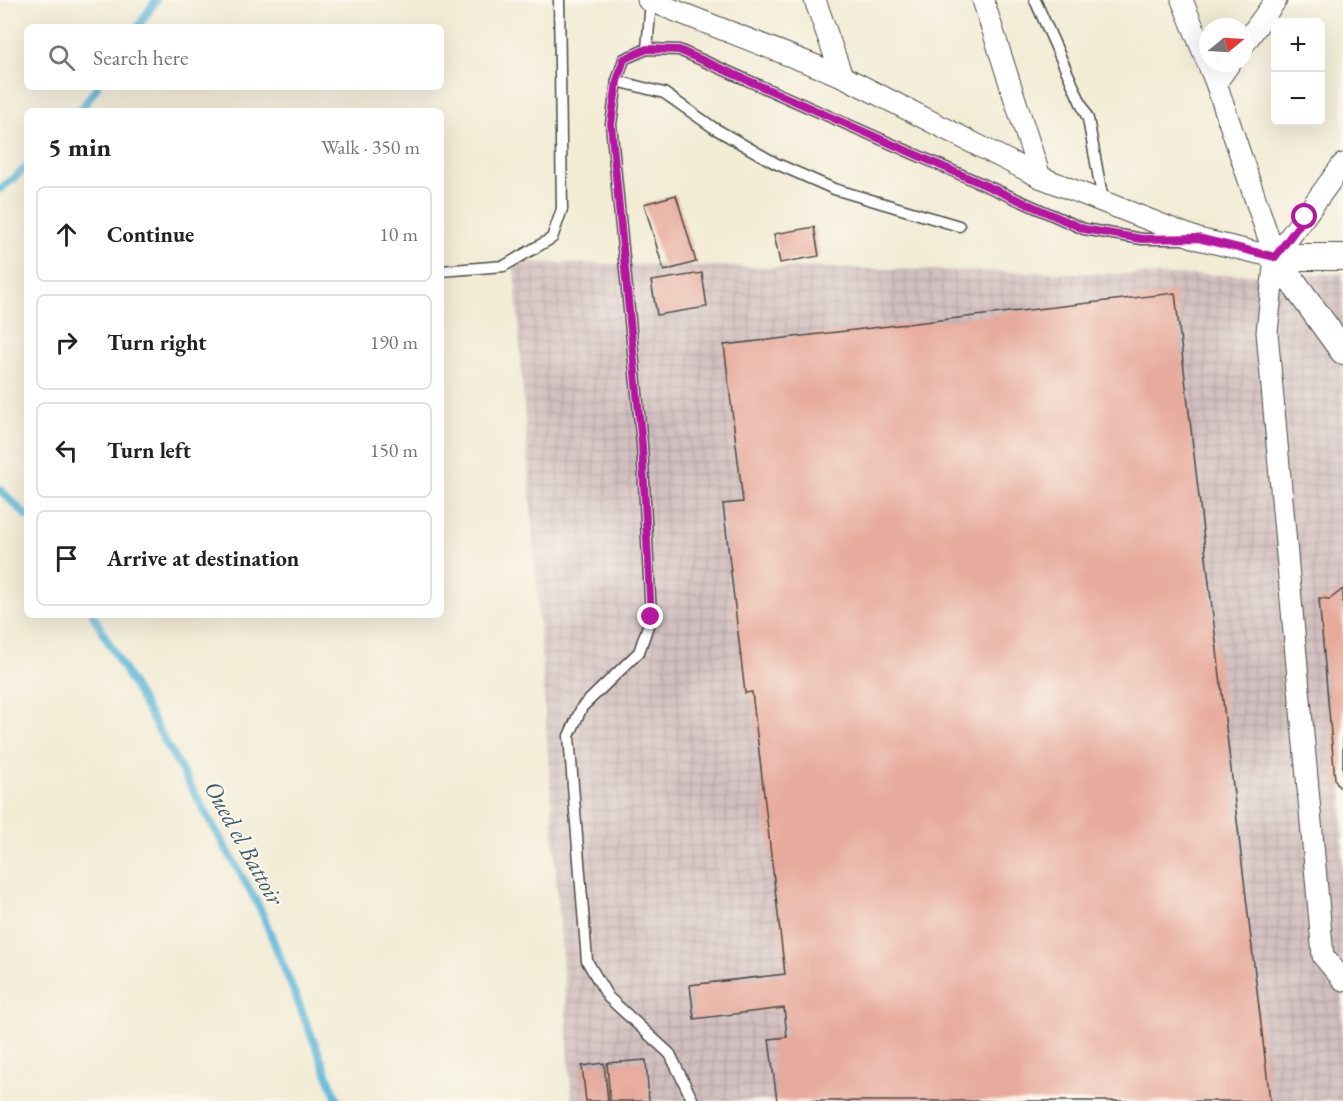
<!DOCTYPE html>
<meta charset="utf-8">
<style>
:root{--surface:#fff;--page:#f2f2f2;--text:#222;--muted:#767676;--line:#e0e0e0}
body{margin:0;font-family:"EB Garamond",serif;background:var(--page);color:var(--text)}
.controls{position:absolute;right:18px;top:18px;display:grid;overflow:hidden;border-radius:9px;box-shadow:0 6px 24px #0002}
.controls button{width:54px;height:54px;display:grid;place-items:center;padding:0;border:0;border-bottom:2px solid var(--line);background:var(--surface);color:var(--text);font:30px sans-serif}
.compass{position:absolute;left:1199px;top:18px;width:54px;height:54px;border-radius:50%;background:var(--surface);box-shadow:0 6px 24px #0002;rotate:72deg}
.stop{position:absolute;width:18px;height:18px;margin:-14px;border:4px solid #b5179e;border-radius:50%;background:#fff}
.stop.end{background:#b5179e;border-color:#fff;box-shadow:0 2px 6px #0008}
.list{margin:0;padding:0;list-style:none}
h2{display:flex;justify-content:space-between;align-items:center;height:78px;margin:0;padding:0 24px;font-size:26px}
h2 small{font-size:20px;font-weight:400;color:var(--muted)}
.list li{display:grid;grid-template-columns:39px 1fr auto;gap:18px;align-items:center;box-sizing:border-box;height:96px;margin:0 12px 12px;padding:0 12px;border:2px solid var(--line);border-radius:9px}
.list b{display:block;font-size:22px;white-space:nowrap}
.list em{font-size:20px;font-style:normal;color:var(--muted)}
.icon{flex:none;width:33px;height:33px;fill:none;stroke:currentColor;stroke-width:2;stroke-linecap:round;stroke-linejoin:round}
.map{position:relative;flex:none;width:1343px;height:1101px;overflow:hidden}
.search{position:absolute;background:var(--surface);box-shadow:0 6px 24px #0002;left:24px;top:24px;width:420px;height:66px;display:flex;align-items:center;gap:15px;box-sizing:border-box;padding:0 21px;border-radius:9px;color:var(--muted);font-size:22px}
.panel{position:absolute;background:var(--surface);box-shadow:0 6px 24px #0002;left:24px;top:108px;width:420px;height:510px;border-radius:9px}
.map>svg:first-child{display:block}
.industrial{fill:url(#industrial-grid)}
.lines{fill:none;stroke-linecap:round;stroke-linejoin:round}
.stream{stroke:#5ab6d8;stroke-width:8}
.building{fill:#e7ab9d}
.service-casing{stroke:#494844;stroke-width:13}
.minor-casing{stroke:#494844;stroke-width:23}
.tertiary-casing{stroke:#494844;stroke-width:28}
.service{stroke:#fff;stroke-width:10}
.minor{stroke:#fff;stroke-width:21}
.tertiary{stroke:#fff;stroke-width:26}
.route{stroke:#b5179e;stroke-width:8}
.labels{text-anchor:middle;stroke-width:4.5;stroke-linejoin:round;paint-order:stroke}
.water-label{font-size:24px;font-style:italic;fill:#3b5c68;stroke:#fbf7ec}
</style>
<div class="map">
<svg width="1343" height="1101" viewBox="0 0 1343 1101">
<defs>
<pattern id="industrial-grid" width="8" height="8" patternUnits="userSpaceOnUse" patternTransform="scale(1.5)"><rect width="8" height="8" fill="#d2bfbf"/><path d="M0 4h8M4 0v8" fill="none" stroke="#b4a4a4"/></pattern>
</defs>
<rect width="100%" height="100%" fill="#fbf7ec"/>
<filter id="ink" filterUnits="userSpaceOnUse"><feTurbulence type="fractalNoise" baseFrequency=".0167" numOctaves="2"/><feDisplacementMap in="SourceGraphic" scale="12" xChannelSelector="R" yChannelSelector="G"/><feConvolveMatrix kernelMatrix="1 2 1 2 8 2 1 2 1" color-interpolation-filters="sRGB"/></filter>
<filter id="wash" filterUnits="userSpaceOnUse"><feTurbulence type="fractalNoise" baseFrequency=".008" numOctaves="4" result="noise"/><feDisplacementMap in="SourceGraphic" scale="24" xChannelSelector="R" yChannelSelector="G"/><feGaussianBlur stdDeviation="1.35" result="paint"/><feColorMatrix in="noise" values="0 0 0 0 0 0 0 0 0 0 0 0 0 0 0 0 0 1.4 0 .05"/><feComposite in="paint" operator="in"/></filter>
<g filter="url(#wash)">
<rect width="100%" height="100%" fill="#f2ecd5"/>
<!-- industrial -->
<polygon class="industrial" points="514,262 1174,275 1343,274 1343,1101 572,1101"/>
<g class="lines">
<!-- stream -->
<g class="stream">
<polyline points="138,27 156,0"/>
<polyline points="80,111 97,87"/>
<polyline points="0,189 27,167"/>
<polyline points="0,490 27,516"/>
<polyline points="93,615 260,908 338,1101"/>
</g>
</g>
<g id="blocks">
<!-- building -->
<g class="building">
<polygon points="676,195 696,262 664,271 644,204"/>
<polygon points="814,227 819,256 780,263 774,234"/>
<polygon points="702,273 707,307 657,315 651,281"/>
<polygon points="1175,293 1270,1101 777,1101 769,1039 787,1037 784,1008 694,1019 690,985 785,974 752,692 745,693 723,504 743,502 724,345"/>
<polygon points="1343,589 1343,787 1339,787 1335,779 1319,598 1330,599"/>
<polygon points="646,1060 649,1101 610,1101 607,1063"/>
<polygon points="604,1063 608,1101 586,1101 582,1066"/>
</g>
</g>
</g>
<g filter="url(#ink)">
<use href="#blocks" fill-opacity="0" stroke="#494844" stroke-width="1.5"/>
<g class="lines">
<defs>
<g id="service">
<polyline points="1035,0 1088,119 1103,201"/>
<polyline points="647,49 651,1"/>
<polyline points="617,81 664,93 714,128 775,163 834,189 959,226"/>
<polyline points="441,271 504,266 552,238 562,209 559,0"/>
<polyline points="693,1101 670,1054 608,997 587,961 569,736 582,707 639,652 651,617 642,445 611,124 617,81 624,59 647,49 679,50 1084,229 1142,239 1183,239"/>
</g>
<g id="minor">
<polyline points="648,0 842,76 1040,177 1198,239 1275,257"/>
<polyline points="815,0 842,76"/>
<polyline points="983,0 1040,177"/>
<polyline points="1182,0 1216,83 1275,257 1267,332 1323,956 1343,980"/>
<polyline points="1244,44 1276,0"/>
<polyline points="1216,83 1230,63"/>
<polyline points="1275,257 1343,164"/>
</g>
<g id="tertiary">
<polyline points="1275,257 1343,351"/>
<polyline points="1275,257 1343,257"/>
</g>
</defs>
<!-- service casing -->
<use href="#service" class="service-casing"/>
<!-- minor casing -->
<use href="#minor" class="minor-casing"/>
<!-- tertiary casing -->
<use href="#tertiary" class="tertiary-casing"/>
<!-- service -->
<use href="#service" class="service"/>
<!-- minor -->
<use href="#minor" class="minor"/>
<!-- tertiary -->
<use href="#tertiary" class="tertiary"/>
</g>
</g>
<g class="lines" filter="url(#ink)">
<!-- route -->
<polyline class="route" points="651,617 642,445 611,124 617,81 624,59 647,49 679,50 1084,229 1142,239 1198,238 1275,257 1305,217"/>
</g>
<g class="labels">
<!-- water labels -->
<g class="water-label">
<text transform="translate(244 843) rotate(61)" y="8">Oued el Battoir</text>
</g>
</g>
</svg>
<div class="controls">
<button>+</button>
<button>−</button>
</div>
<svg class="compass" viewBox="-18 -18 36 36"><path d="M0-13l5 13h-10z" fill="#e53935"/><path d="M0 13l5-13h-10z" fill="#767676"/></svg>
<div class="stop" style="left:1305px;top:217px"></div>
<div class="stop end" style="left:651px;top:617px"></div>
<div class="search"><svg class="icon" aria-label="search" viewBox="0 0 24 24"><circle cx="10" cy="10" r="6"/><path d="M15 15l6 6"/></svg>Search here</div>
<section class="panel">
<h2>5 min<small>Walk · 350 m</small></h2>
<ul class="list">
<li><svg class="icon" aria-label="ahead" viewBox="0 0 24 24"><path d="M12 20V5M6 11l6-6 6 6"/></svg><div><b>Continue</b></div><em>10 m</em></li>
<li><svg class="icon" aria-label="right" viewBox="0 0 24 24"><path d="M7 20v-9h11M14 6l5 5-5 5"/></svg><div><b>Turn right</b></div><em>190 m</em></li>
<li><svg class="icon" aria-label="left" viewBox="0 0 24 24"><path d="M17 20v-9H6M10 6l-5 5 5 5"/></svg><div><b>Turn left</b></div><em>150 m</em></li>
<li><svg class="icon" aria-label="arrive" viewBox="0 0 24 24"><path d="M6 21V4h12l-3 4 3 4H6"/></svg><div><b>Arrive at destination</b></div></li>
</ul>
</section>
</div>
